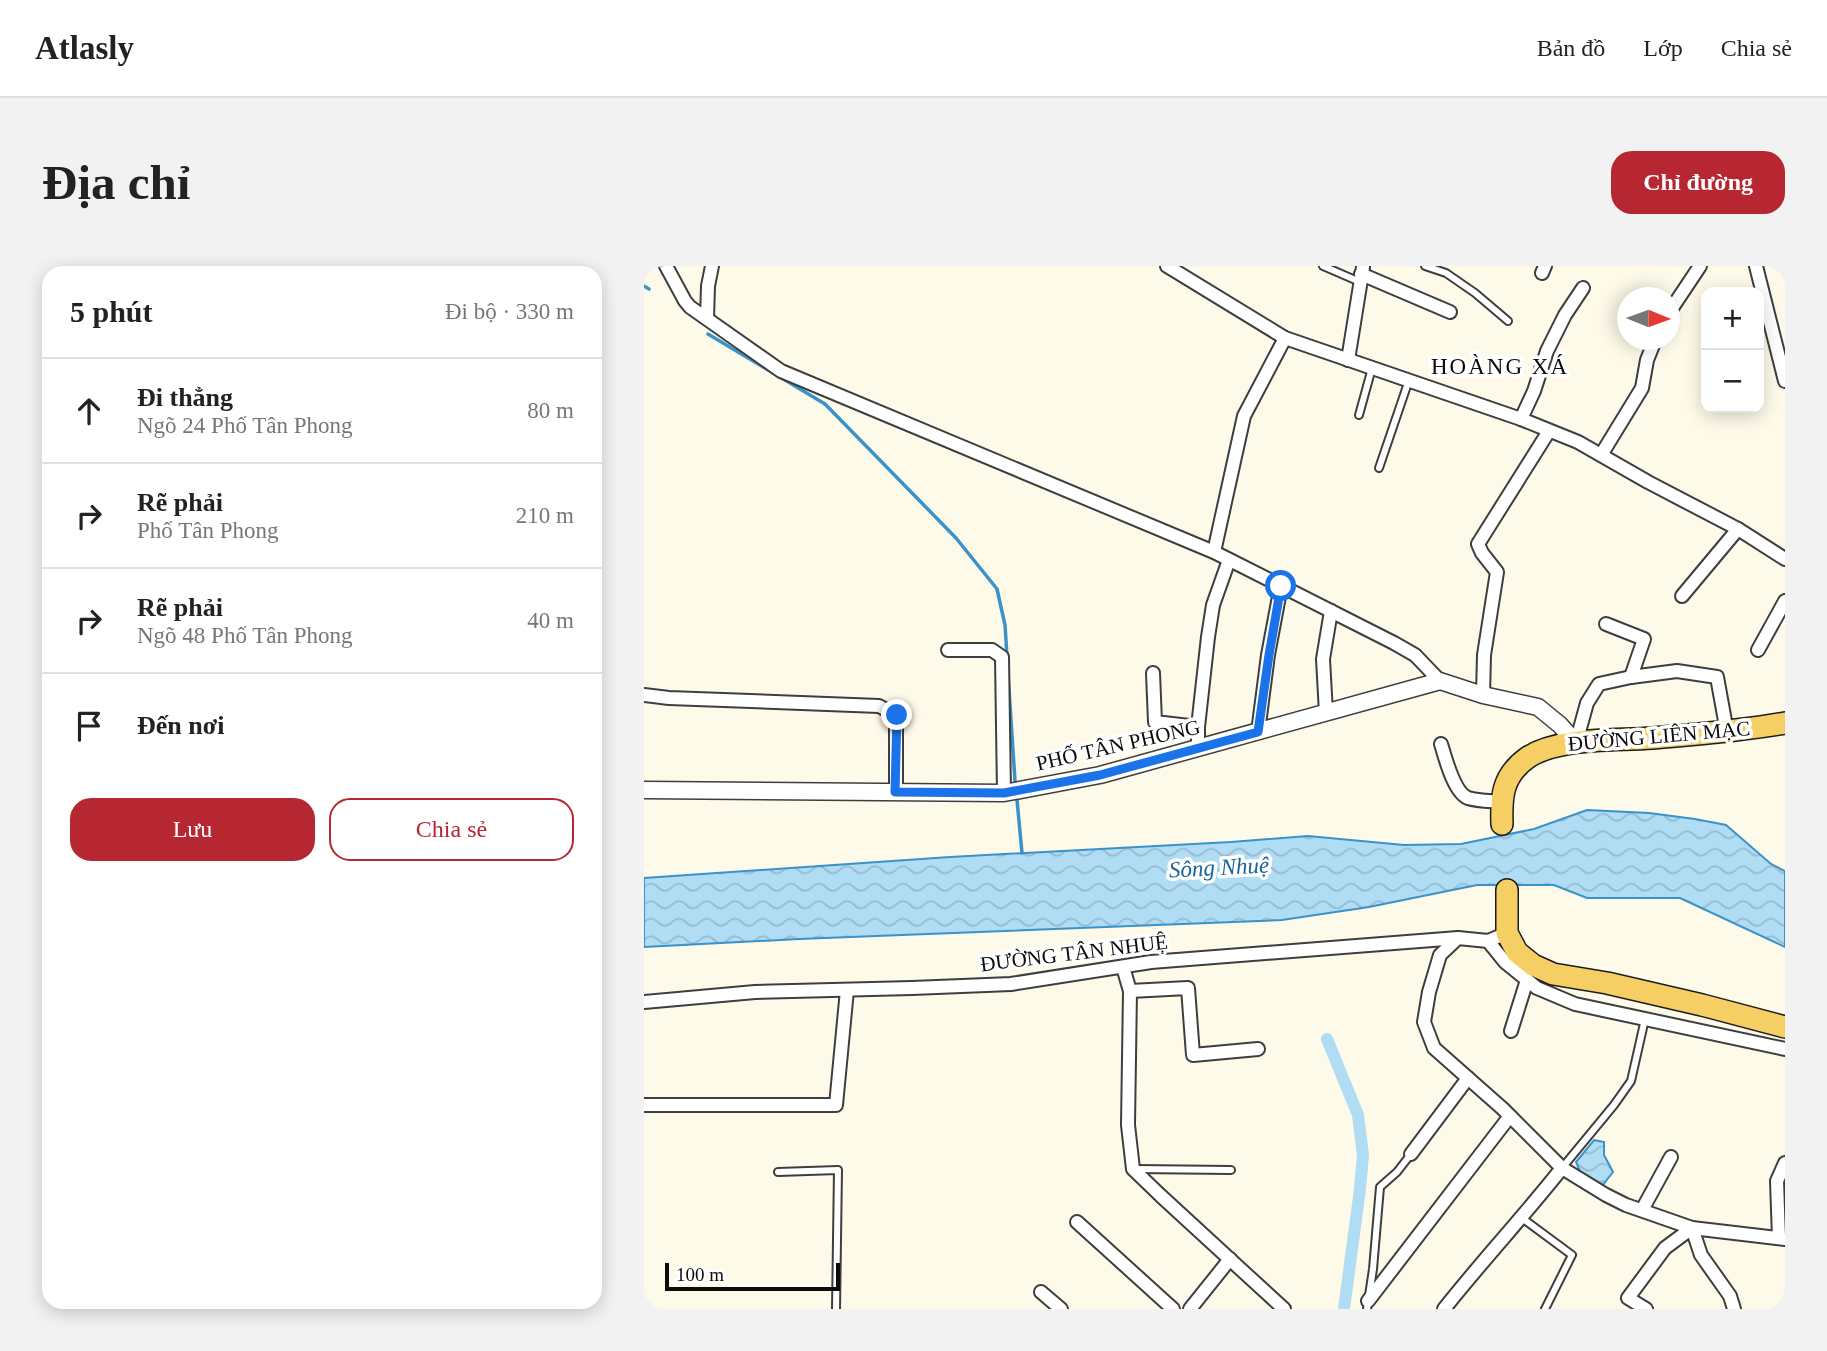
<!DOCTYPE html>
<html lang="vi">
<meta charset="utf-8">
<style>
:root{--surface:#fff;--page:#f2f2f2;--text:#222;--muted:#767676;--line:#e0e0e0;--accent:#b62731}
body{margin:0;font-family:Georgia,serif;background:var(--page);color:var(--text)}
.controls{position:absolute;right:21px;top:21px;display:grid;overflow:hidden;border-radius:14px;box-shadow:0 4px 18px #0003}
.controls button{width:63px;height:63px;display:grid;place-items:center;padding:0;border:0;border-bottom:2px solid var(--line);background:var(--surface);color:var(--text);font:35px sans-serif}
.compass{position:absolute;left:973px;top:21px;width:63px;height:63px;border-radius:50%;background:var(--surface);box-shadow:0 4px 18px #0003;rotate:91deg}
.scale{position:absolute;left:21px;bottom:18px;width:175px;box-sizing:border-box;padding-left:7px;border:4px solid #0b0b0b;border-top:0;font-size:19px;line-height:24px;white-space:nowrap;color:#0b0b0b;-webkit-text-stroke:5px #fff;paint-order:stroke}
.stop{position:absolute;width:21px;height:21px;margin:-16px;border:5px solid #1a73e8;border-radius:50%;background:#fff}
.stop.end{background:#1a73e8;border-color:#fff;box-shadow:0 2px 7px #0008}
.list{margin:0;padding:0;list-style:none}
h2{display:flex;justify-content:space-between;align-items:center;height:91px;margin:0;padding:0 28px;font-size:30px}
h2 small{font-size:23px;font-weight:400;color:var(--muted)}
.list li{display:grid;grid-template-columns:46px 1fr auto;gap:21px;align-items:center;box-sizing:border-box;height:105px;padding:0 28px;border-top:2px solid var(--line)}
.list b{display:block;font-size:26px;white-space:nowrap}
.list p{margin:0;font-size:23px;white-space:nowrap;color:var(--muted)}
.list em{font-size:23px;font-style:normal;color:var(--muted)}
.actions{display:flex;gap:14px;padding:21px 28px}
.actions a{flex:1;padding:16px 0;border:2px solid var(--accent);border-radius:21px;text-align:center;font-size:24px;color:var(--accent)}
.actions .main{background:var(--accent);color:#fff}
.icon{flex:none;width:38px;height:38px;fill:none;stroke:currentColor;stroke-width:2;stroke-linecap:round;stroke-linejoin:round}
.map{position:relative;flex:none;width:1141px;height:1043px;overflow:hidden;border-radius:21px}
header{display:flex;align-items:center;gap:42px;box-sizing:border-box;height:98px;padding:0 35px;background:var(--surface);border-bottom:2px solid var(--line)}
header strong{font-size:33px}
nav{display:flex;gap:38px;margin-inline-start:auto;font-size:24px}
.intro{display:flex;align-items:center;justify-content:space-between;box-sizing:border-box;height:168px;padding:0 42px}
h1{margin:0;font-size:49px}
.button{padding:18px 32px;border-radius:21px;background:var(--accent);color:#fff;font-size:24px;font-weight:700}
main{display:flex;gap:42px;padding:0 42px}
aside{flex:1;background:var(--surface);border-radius:21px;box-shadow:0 4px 18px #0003}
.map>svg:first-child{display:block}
.water{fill:url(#water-waves);stroke:#3992c9;stroke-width:2}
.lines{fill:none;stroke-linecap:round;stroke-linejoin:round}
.stream{stroke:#3992c9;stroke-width:3.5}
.canal{stroke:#b0dcf4;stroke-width:12}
.service-casing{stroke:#3e3e3e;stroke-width:10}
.minor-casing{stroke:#3e3e3e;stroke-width:16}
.tertiary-casing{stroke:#3e3e3e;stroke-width:19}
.primary-casing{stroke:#1c1c1c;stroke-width:24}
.service{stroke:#fff;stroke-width:6}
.minor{stroke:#fff;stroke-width:12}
.tertiary{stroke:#fff;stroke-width:16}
.primary{stroke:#f5cf63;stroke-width:21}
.route{stroke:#1a73e8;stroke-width:9}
.labels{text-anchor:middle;stroke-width:7;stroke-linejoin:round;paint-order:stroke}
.street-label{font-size:21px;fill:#0b0b0b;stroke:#fff}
.neighbourhood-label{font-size:23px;letter-spacing:2px;fill:#0b0b0b;stroke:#fff}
.water-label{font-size:23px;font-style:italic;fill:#196398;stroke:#fff}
</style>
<header>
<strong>Atlasly</strong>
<nav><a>Bản đồ</a><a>Lớp</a><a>Chia sẻ</a></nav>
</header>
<div class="intro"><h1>Địa chỉ</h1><a class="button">Chỉ đường</a></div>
<main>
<aside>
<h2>5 phút<small>Đi bộ · 330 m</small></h2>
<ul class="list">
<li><svg class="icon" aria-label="ahead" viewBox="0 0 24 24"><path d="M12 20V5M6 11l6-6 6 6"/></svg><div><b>Đi thẳng</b><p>Ngõ 24 Phố Tân Phong</p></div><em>80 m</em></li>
<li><svg class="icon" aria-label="right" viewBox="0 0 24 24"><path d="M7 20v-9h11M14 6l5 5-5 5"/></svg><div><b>Rẽ phải</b><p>Phố Tân Phong</p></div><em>210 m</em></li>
<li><svg class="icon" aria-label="right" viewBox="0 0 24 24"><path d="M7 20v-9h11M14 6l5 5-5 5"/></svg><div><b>Rẽ phải</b><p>Ngõ 48 Phố Tân Phong</p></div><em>40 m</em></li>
<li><svg class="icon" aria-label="arrive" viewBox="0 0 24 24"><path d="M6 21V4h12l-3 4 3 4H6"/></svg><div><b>Đến nơi</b></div></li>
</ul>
<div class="actions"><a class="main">Lưu</a><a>Chia sẻ</a></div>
</aside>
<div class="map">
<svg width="1141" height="1043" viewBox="0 0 1141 1043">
<defs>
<pattern id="water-waves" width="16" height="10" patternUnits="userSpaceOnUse" patternTransform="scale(1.75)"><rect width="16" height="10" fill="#b0dcf4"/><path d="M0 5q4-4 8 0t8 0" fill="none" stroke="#96bbd0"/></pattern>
</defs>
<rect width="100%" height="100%" fill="#fefae9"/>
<!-- water -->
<g class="water">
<polygon points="943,544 1005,547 1051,553 1082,559 1127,598 1141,605 1141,681 1036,632 943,632 910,619 833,619 725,641 638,654 155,673 0,681 0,612 306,591 587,576 664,570 760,579 817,578 890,563"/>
<polygon points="950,874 960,876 960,889 969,906 958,920 938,910 932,896"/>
</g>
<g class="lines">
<!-- stream -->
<g class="stream">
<polyline points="0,20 5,23"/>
<polyline points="64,68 181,138 312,272 353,323 361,359 363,390"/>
<polyline points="364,408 371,515"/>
<polyline points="373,534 378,587"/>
</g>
<!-- canal -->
<polyline class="canal" points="683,773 714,849 719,889 716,923 700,1043"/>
<defs>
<g id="service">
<polyline points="679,0 716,16"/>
<polyline points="781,0 802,7 831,27 864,55"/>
<polyline points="715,149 728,102"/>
<polyline points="735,202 765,114"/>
<polyline points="918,902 970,839 987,815 1001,753"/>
<polyline points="491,903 587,904"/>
<polyline points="134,906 194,904 192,1043"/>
<polyline points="878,952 928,989 901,1043"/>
<polyline points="723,1043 729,1003 736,921 753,906 767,888"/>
</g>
<g id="minor">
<polyline points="22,0 41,35 46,41 137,105 570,286 750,377 771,389 796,415"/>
<polyline points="523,0 641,72 877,153 934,176 1004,216 1094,263 1141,293"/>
<polyline points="1112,0 1141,115"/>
<polyline points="898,7 901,0"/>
<polyline points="717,8 806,46"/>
<polyline points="1026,45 1056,0"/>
<polyline points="63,52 64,20 68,0"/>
<polyline points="704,94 719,1"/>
<polyline points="877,153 890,125 903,85 921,49 939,22"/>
<polyline points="957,189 998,122 1003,94 1011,74"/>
<polyline points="570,286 600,150 641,72"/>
<polyline points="1038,330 1094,263"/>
<polyline points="962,358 1000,373 987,411"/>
<polyline points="304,384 348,384 358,391 360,527"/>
<polyline points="1114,384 1141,335"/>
<polyline points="509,407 511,456 554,461"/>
<polyline points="0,429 25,432 235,440 252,449 252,526"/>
<polyline points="839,429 840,389 853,306 838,287 834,278 905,165"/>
<polyline points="682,447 679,393 687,345"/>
<polyline points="614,466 624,389 637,320"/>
<polyline points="932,477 943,437 955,418 987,411 1033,405 1073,411 1083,466"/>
<path d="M797,478c4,13 13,49 27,54 10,3 23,3 33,4"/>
<polyline points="554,482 554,461 564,371 569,339 585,294"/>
<polyline points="814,672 796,689 785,726 780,756 790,782 859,843 918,902 962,929 982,939 1048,962 1057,989 1086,1030 1090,1043"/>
<polyline points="844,675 861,696 893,722 931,738 1141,783"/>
<polyline points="479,701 486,725 484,859 489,903 517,930 640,1043"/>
<polyline points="486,725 544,722 549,789 614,783"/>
<polyline points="0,736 111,726 268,722 367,718 507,696 814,672 844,675 863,667"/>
<polyline points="867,765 883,714"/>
<polyline points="0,839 192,839 203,724"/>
<polyline points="767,888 824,812"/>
<polyline points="998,944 1027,891"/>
<polyline points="433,956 529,1043"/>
<polyline points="1135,972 1133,915 1141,897"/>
<polyline points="397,1026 417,1043"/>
<polyline points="724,1035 866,850"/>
<polyline points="546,1043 586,993"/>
<path d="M800,1043c38,-48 80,-93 118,-141"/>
<polyline points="1002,1043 984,1032 1021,982 1048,962 1141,973"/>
</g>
<polyline id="tertiary" points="0,524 360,527 456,509 796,415 839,429 894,441 916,459 932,477"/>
<g id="primary">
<path d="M858,558c-1,-27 0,-48 25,-66 30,-21 89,-17 125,-20 45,-4 89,-7 133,-15"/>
<polyline points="863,624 863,667 873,686 889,699 909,708 963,717 1058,739 1141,761"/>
</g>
</defs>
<!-- service casing -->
<use href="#service" class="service-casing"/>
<!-- minor casing -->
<use href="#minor" class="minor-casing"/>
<!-- tertiary casing -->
<use href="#tertiary" class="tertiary-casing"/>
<!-- primary casing -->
<use href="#primary" class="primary-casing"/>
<!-- service -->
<use href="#service" class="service"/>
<!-- minor -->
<use href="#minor" class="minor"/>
<!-- tertiary -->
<use href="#tertiary" class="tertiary"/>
<!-- primary -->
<use href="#primary" class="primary"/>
</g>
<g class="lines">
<!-- route -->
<polyline class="route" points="253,449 251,526 360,527 456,509 614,466 625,389 637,320"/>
</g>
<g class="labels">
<!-- street labels -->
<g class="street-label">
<text transform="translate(1015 470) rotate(-5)" y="7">ĐƯỜNG LIÊN MẠC</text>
<text transform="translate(474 479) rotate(-13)" y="7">PHỐ TÂN PHONG</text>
<text transform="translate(430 687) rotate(-7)" y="7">ĐƯỜNG TÂN NHUỆ</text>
</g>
<!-- neighbourhood labels -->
<g class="neighbourhood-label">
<text x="856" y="108">HOÀNG XÁ</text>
</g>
<!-- water labels -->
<g class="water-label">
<text transform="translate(575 601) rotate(-3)" y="8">Sông Nhuệ</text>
</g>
</g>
</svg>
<div class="controls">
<button>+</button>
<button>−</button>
</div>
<svg class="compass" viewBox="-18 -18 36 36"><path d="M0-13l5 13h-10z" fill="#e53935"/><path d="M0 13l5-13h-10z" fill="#767676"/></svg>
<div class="scale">100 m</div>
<div class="stop" style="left:637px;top:320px"></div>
<div class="stop end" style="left:253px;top:449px"></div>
</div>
</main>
